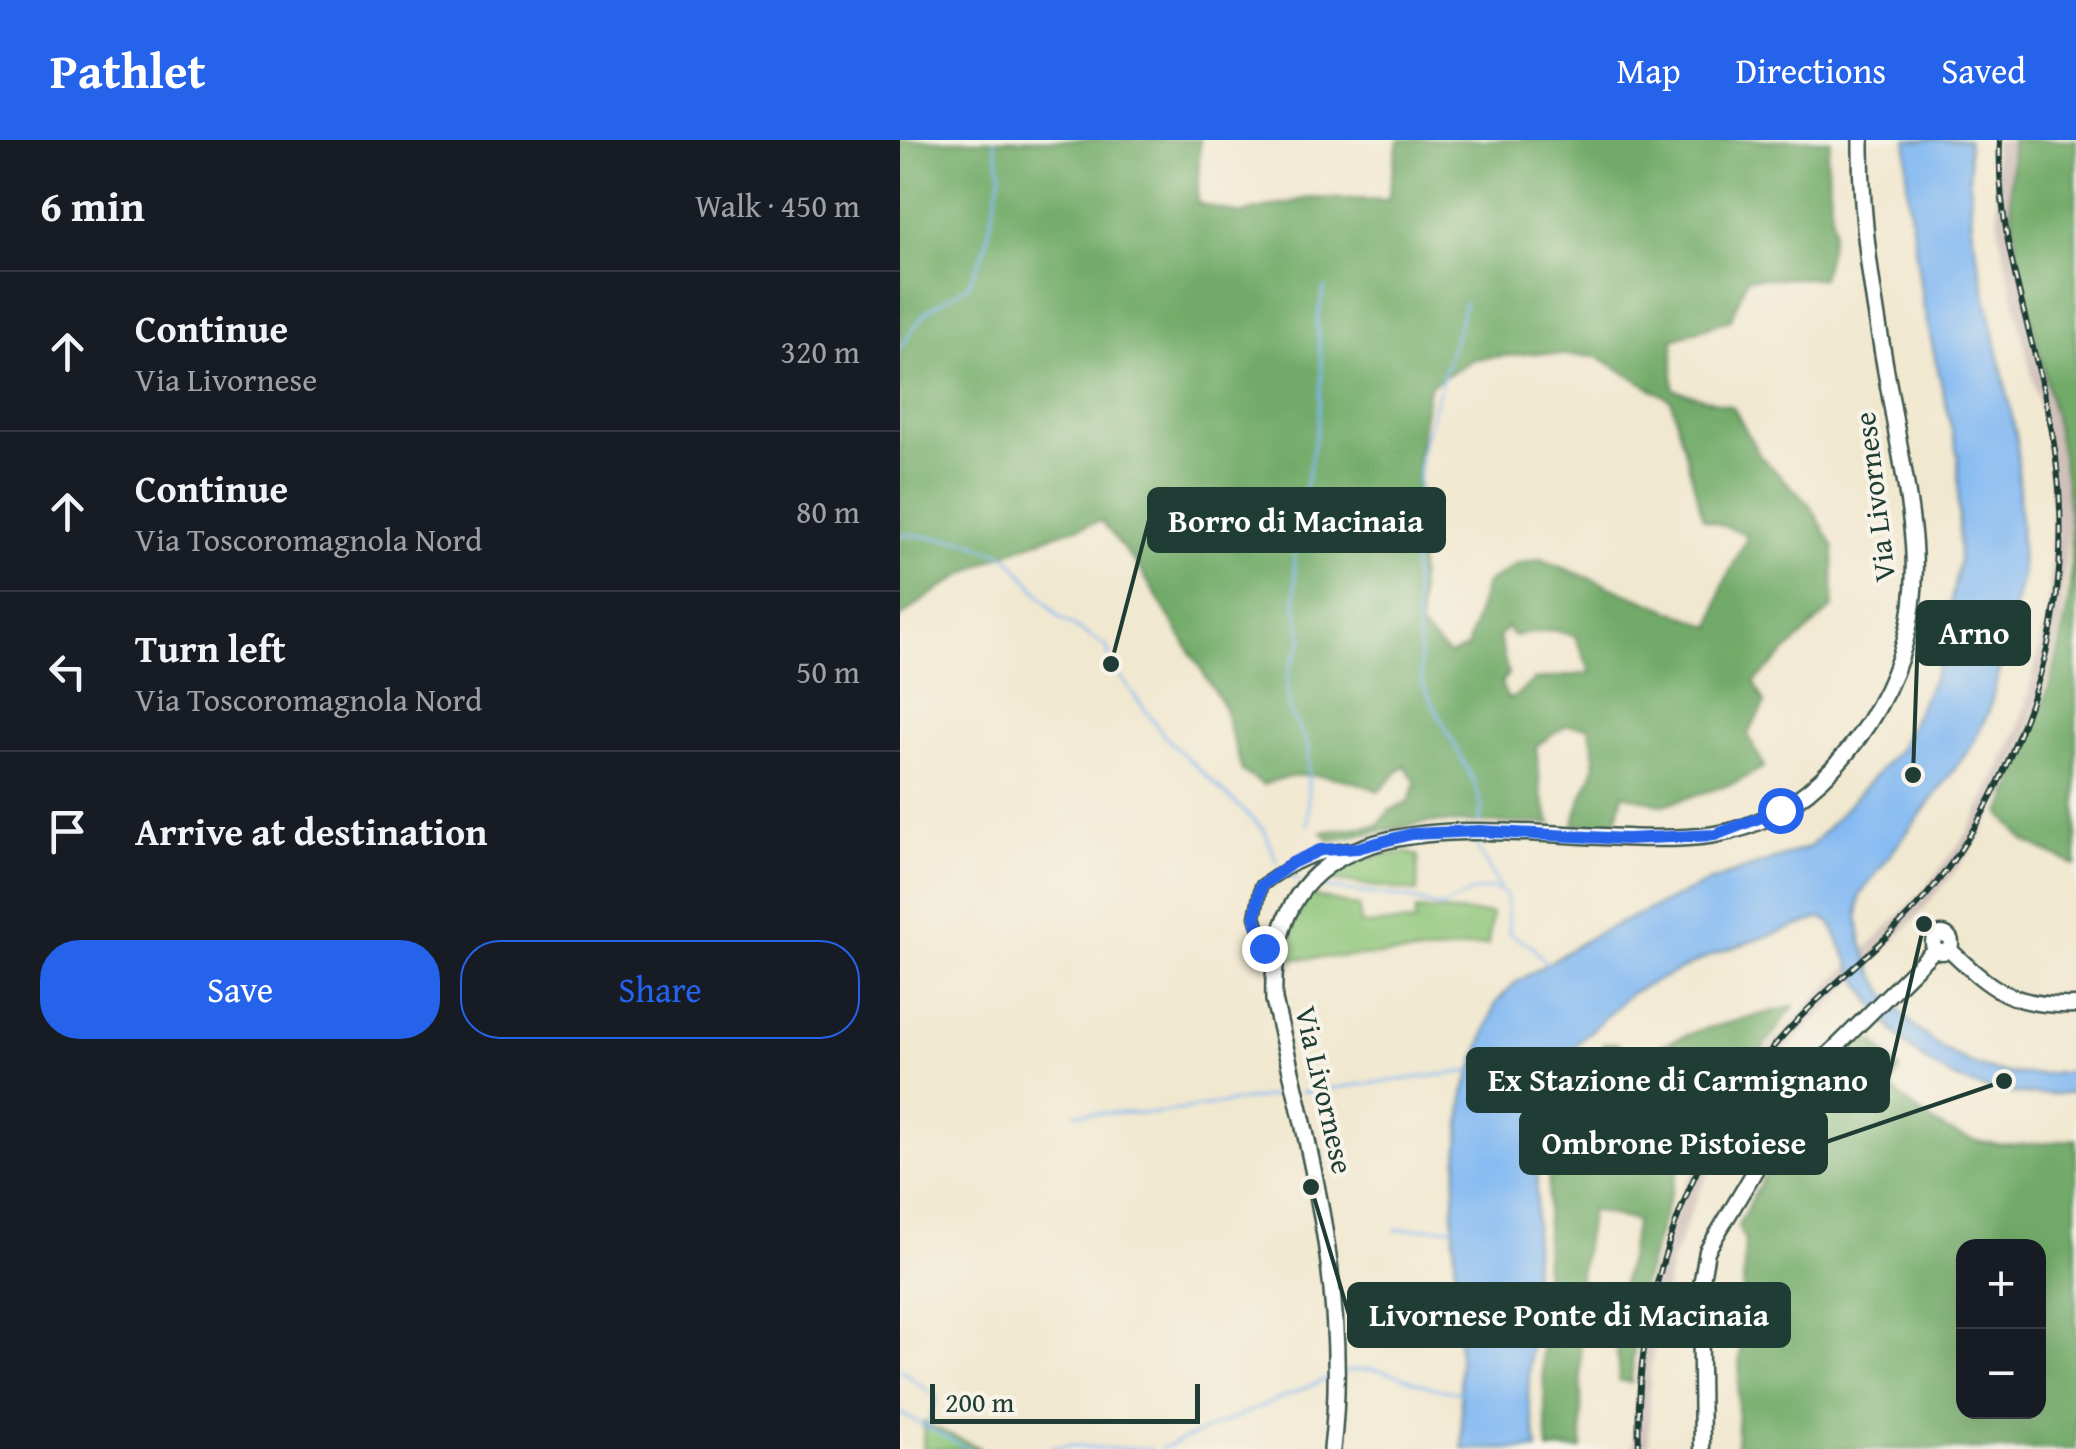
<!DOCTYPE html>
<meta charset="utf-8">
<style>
:root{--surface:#171b24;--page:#242831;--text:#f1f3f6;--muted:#9ea1a6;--line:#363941;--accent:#2563eb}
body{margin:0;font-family:"Gentium Book Plus",serif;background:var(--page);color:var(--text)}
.controls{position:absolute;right:30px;bottom:30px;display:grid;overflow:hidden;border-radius:20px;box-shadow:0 10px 40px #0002}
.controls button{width:90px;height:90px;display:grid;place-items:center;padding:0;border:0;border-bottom:2px solid var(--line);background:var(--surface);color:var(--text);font:50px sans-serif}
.scale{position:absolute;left:30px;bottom:25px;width:270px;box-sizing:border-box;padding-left:10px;border:5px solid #1f3d34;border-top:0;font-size:28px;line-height:35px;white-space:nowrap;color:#1f3d34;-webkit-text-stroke:8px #f7f3e8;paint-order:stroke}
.stop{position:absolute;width:30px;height:30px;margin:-22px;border:8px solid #2563eb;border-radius:50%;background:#fff}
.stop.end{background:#2563eb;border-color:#fff;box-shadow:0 2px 10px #0008}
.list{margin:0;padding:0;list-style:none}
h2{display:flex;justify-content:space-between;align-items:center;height:130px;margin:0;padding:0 40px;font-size:42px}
h2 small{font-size:32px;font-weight:400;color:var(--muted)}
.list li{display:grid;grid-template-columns:65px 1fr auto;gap:30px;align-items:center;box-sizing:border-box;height:160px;padding:0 40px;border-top:2px solid var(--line)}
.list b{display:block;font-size:38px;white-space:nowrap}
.list p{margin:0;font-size:32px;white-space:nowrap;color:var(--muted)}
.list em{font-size:32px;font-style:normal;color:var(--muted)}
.actions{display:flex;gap:20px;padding:30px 40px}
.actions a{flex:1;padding:22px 0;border:2px solid var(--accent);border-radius:40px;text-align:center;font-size:35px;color:var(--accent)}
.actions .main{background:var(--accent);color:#fff}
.icon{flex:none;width:55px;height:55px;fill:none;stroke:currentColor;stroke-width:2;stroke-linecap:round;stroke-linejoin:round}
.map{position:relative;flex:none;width:1176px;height:1309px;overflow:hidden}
header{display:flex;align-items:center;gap:60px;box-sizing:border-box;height:140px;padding:0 50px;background:var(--accent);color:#fff}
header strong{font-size:48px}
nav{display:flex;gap:55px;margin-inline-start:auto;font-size:35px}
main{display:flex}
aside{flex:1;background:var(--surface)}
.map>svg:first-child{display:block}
.industrial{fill:#cfc0ba}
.green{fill:#8ec679;stroke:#568256;stroke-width:2.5}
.forest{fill:#72ab69;stroke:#48744e;stroke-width:2.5;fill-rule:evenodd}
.water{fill:#83b9f2;stroke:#517b93;stroke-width:2.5}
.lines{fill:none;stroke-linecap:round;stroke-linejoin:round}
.stream{stroke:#83b9f2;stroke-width:2.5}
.street-casing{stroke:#3e574b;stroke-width:15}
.secondary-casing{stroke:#3e574b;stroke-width:19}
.primary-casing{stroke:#3e574b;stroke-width:20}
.street{stroke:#fff;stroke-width:10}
.secondary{stroke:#fff;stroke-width:14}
.primary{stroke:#fff;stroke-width:15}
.rail-casing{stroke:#1f3d34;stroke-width:6}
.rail{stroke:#f7f3e8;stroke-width:2.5;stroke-dasharray:8;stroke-linecap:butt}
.route{stroke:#2563eb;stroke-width:12}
.labels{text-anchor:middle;stroke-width:8;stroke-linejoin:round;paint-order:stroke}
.street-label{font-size:30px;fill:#1f3d34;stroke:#f7f3e8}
.leader{fill:none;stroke:#1f3d34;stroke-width:4}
.callout-dot{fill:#1f3d34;stroke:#f7f3e8;stroke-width:4}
.callout{fill:#1f3d34;stroke:#1f3d34;stroke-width:4}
.callout-label{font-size:32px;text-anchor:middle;font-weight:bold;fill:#fff}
</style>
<header>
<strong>Pathlet</strong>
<nav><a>Map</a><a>Directions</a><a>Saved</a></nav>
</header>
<main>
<aside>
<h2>6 min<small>Walk · 450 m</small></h2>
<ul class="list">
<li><svg class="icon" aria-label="ahead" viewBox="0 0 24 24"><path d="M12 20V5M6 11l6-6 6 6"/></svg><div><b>Continue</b><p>Via Livornese</p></div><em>320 m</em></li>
<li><svg class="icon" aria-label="ahead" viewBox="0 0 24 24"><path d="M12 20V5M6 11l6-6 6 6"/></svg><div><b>Continue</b><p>Via Toscoromagnola Nord</p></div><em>80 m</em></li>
<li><svg class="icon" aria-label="left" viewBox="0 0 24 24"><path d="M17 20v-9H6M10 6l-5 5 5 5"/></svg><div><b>Turn left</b><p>Via Toscoromagnola Nord</p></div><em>50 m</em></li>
<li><svg class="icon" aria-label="arrive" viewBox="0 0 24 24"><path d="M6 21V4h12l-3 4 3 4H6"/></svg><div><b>Arrive at destination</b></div></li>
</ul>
<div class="actions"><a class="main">Save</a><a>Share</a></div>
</aside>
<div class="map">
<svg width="1176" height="1309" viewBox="0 0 1176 1309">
<rect width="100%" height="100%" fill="#f7f3e8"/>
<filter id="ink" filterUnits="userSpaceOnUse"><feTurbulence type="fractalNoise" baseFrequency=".01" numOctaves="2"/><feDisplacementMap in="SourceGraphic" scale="20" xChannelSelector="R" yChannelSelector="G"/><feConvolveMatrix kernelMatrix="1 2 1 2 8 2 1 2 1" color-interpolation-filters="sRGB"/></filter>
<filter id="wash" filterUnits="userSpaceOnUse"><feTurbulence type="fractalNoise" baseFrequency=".0048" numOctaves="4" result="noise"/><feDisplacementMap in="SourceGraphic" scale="40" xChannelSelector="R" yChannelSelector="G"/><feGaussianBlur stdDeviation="2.25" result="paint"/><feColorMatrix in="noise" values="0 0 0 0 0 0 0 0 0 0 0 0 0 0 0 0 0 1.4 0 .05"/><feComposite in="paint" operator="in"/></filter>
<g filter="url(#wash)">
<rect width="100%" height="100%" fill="#f1e8d0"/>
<!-- industrial -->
<polygon class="industrial" points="1093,0 1110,0 1113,91 1151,256 1169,377 1161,489 1144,549 1107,651 1068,715 1016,778 875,921 833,986 797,1057 771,1123 750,1228 749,1309 733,1309 740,1195 754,1127 785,1047 821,977 864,911 1024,750 1069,691 1117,592 1129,551 1149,464 1153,384 1145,294 1099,93"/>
<!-- green -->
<g class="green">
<polygon points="505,712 518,716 517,752 429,740 459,719"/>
<polygon points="410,755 459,767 460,785 515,782 516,770 592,774 588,805 528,813 388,819 393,783"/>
<polygon points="24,1283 81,1309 23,1309"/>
</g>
<!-- forest -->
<g class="forest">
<path d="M0,0h300l-3,63 44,11 68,-16 79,2 10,-60h433l-4,16 6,74 -11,48h-75l-16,41 -58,20v50l60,18 27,49 50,49 24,42 -1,60 -79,75 11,21 -17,31 16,33 -29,16 -71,22 -41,-11 -9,35 -40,-4c8,-50 31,-38 15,-98l-22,-2 -31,21 5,48 10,30 -121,-2 -100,19 -8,-9 56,-7 12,-15 18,-7 8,-20 -11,-18 -26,26c-38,-16 -78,-23 -116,-6l-21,-14 -19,-66 -83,-136 -39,-48c-73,19 -143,49 -201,97zM635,213l63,4 73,43 32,118 45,17 -25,50 -11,42 -171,-68 -23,5 -32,19 -19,65 -18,7 -29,-27 -2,-172 11,-70 45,-27zM607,487l6,9 40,-6 22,6 16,37 -57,7 -21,18h-6l-6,-15 7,-9 -9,-37z"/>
<path d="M1112,0h64v726l-51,-25 -24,-27c32,-80 70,-168 70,-255 1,-119 -44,-227 -59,-343 -3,-25 0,-51 0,-76z"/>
<polygon points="894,866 781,1018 737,1164 731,1243 719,1240 715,1181 736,1081 691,1070 679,1141 682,1309 648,1309 641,1204 651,986 705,903 717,903 732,917 800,890"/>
<path d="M958,901l17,1 24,28 -9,17c66,62 100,64 186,52v310h-340l9,-208 -7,-16 83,-155zM1064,1106h74v166h-74z"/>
</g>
<!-- water -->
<path class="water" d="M1007,0h61l4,92 45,208 5,135 -33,136 -18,36 -111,148c-13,73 56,152 123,173 29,9 63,7 93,3v21c-136,17 -195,-53 -245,-169l-10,-5 -107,36 -84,39 -56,54 -35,89 -11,262 10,51h-75l-10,-237 11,-119 32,-90 18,-19 80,-49 117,-54 99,-34 89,-98 38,-79 22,-108 -1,-105 -35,-153 -16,-115z"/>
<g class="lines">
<!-- stream -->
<g class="stream">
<polyline points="565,163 520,314 513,432 522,543 575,644 582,667 579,684"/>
<polyline points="0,207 26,172 68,145 85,109 101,34 94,0"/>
<polyline points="0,394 67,401 108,417 159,477 207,507 211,524 266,598 365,691 377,722"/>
<polyline points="408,685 408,605 390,572 387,550 389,529 403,500 396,467 394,404 418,284 422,230 417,181 424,148"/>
<polyline points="576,698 578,709 600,748"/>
<polyline points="386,732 398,741"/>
<polyline points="415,747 508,758 540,768 572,752 594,748 606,755 609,793 633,807 648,826"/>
<polyline points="401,952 572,931"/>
<polyline points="176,973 257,973 388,954"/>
<polyline points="495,1090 553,1087"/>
<polyline points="0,1229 37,1258 26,1288"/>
<path d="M441,1233c49,-15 72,18 121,19"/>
<polyline points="0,1273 69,1309"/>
<polyline points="149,1309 168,1305 206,1309"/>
<polyline points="209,1309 252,1309"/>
<polyline points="261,1309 429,1238"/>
</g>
</g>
</g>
<g filter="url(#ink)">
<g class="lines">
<defs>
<path id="street" d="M373,829l-18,-52 6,-31c32,-24 56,-35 97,-38"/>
<g id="secondary">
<circle cx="1042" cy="803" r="9"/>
<path d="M1049,809c44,42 64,58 127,56"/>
<polyline points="802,1309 800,1151 807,1111 918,925 1035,809"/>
</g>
<path id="primary" d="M432,1309c18,-154 -23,-301 -58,-449 -9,-247 291,-143 438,-165 94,-13 170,-107 193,-194 21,-74 2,-149 -11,-224 -16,-92 -34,-183 -33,-277"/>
</defs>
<!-- street casing -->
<use href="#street" class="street-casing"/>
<!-- secondary casing -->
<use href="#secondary" class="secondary-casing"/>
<!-- primary casing -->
<use href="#primary" class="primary-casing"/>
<!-- street -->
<use href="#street" class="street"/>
<!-- secondary -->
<use href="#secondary" class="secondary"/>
<!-- primary -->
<use href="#primary" class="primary"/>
<defs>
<path id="rail" d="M739,1309c-6,-138 44,-284 128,-394 43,-56 103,-97 150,-149 60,-66 96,-146 123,-231 21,-68 25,-146 16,-217 -14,-108 -61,-207 -56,-318"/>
</defs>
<!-- rail casing -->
<use href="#rail" class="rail-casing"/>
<!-- rail -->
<use href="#rail" class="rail"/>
</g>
</g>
<g class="lines" filter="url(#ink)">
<!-- route -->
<polyline class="route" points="364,808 355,777 361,746 392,723 420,710 458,708 511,694 579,691 726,699 815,695 880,670"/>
</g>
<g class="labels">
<!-- street labels -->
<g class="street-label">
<text transform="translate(975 357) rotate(-97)" y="10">Via Livornese</text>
<text transform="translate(424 950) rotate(77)" y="10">Via Livornese</text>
</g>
</g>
<!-- callouts -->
<path class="leader" d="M211 524L249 380M1013 635L1018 493M1024 784L988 940M1104 941L926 1002M411 1047L449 1175"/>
<g class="callout-dot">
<circle cx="211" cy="524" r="10"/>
<circle cx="1013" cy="635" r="10"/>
<circle cx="1024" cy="784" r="10"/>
<circle cx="1104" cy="941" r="10"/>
<circle cx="411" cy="1047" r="10"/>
</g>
<g class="callout">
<rect x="249" y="349" width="295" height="62" rx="10"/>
<rect x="1018" y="462" width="111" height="62" rx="10"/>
<rect x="568" y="909" width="420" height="62" rx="10"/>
<rect x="621" y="971" width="305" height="62" rx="10"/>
<rect x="449" y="1144" width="440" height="62" rx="10"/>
</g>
<g class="callout-label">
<text x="396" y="392">Borro di Macinaia</text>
<text x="1074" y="504">Arno</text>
<text x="778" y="951">Ex Stazione di Carmignano</text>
<text x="774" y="1014">Ombrone Pistoiese</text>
<text x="669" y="1186">Livornese Ponte di Macinaia</text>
</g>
</svg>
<div class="controls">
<button>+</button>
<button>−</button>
</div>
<div class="scale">200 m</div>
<div class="stop" style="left:880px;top:670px"></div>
<div class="stop end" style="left:364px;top:808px"></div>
</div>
</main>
